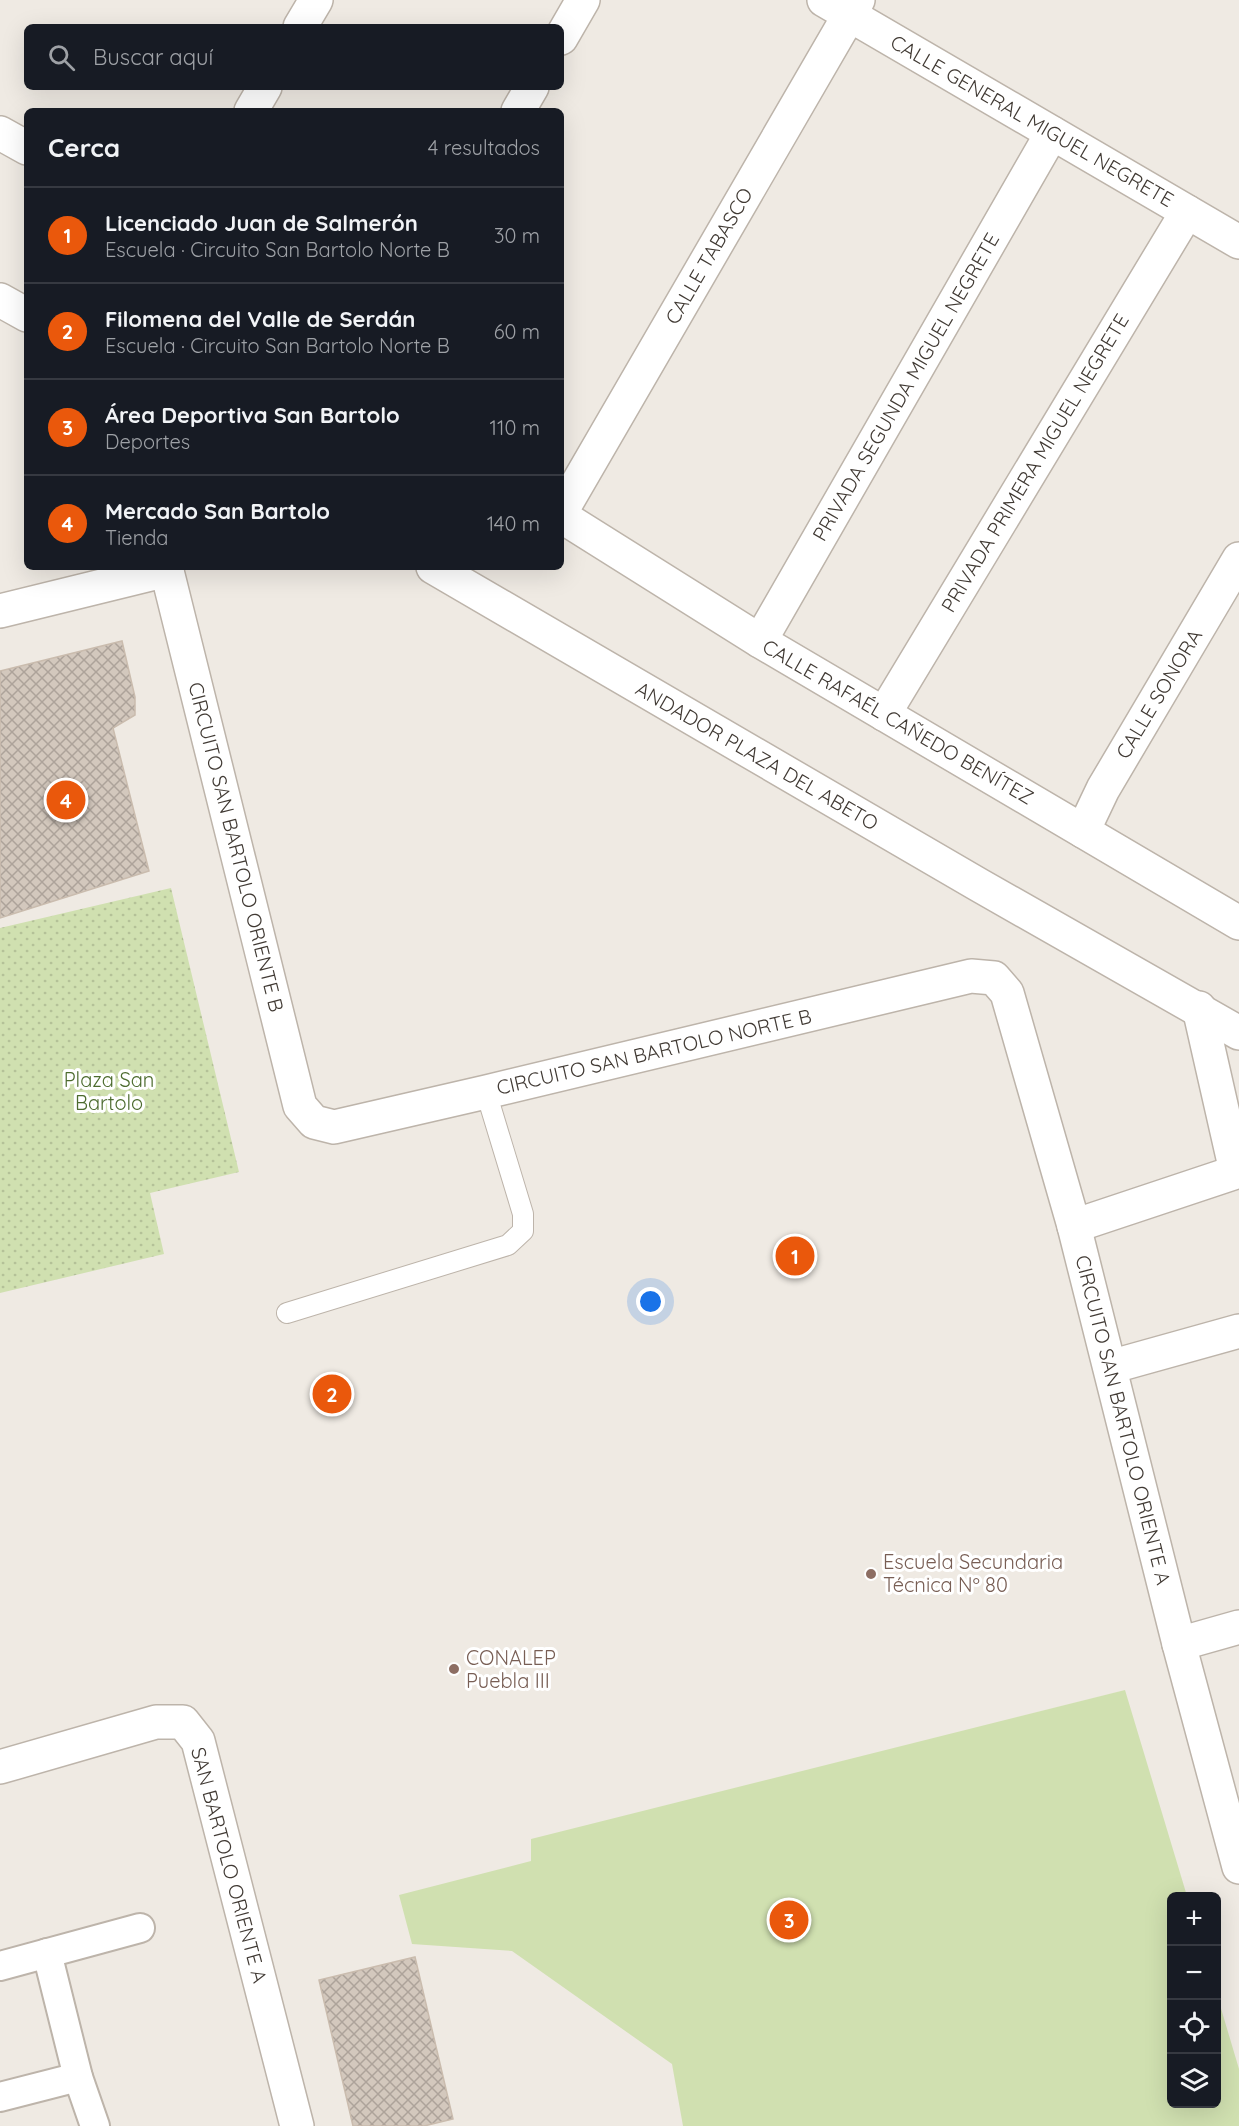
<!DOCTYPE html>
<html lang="es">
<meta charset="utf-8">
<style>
:root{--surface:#171b24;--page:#242831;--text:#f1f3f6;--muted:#9ea1a6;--line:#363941;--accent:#ea580c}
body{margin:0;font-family:Quicksand,sans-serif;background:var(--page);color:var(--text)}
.controls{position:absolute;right:18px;bottom:18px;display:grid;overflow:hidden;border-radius:9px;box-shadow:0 6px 24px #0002}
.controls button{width:54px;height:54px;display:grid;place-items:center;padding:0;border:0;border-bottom:2px solid var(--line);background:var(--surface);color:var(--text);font:30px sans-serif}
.you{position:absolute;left:651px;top:1302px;width:21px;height:21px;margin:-15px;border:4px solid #fff;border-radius:50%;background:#1a73e8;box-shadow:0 0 0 9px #1a73e833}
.badge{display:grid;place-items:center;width:39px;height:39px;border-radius:50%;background:var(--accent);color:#fff;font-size:20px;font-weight:700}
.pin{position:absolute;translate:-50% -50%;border:3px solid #fff;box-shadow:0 2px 6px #0006}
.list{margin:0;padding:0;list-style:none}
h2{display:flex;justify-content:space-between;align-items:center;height:78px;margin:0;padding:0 24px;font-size:26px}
h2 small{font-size:20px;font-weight:400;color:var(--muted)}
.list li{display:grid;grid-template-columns:39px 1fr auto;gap:18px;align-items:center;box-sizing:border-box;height:96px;padding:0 24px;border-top:2px solid var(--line)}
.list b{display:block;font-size:22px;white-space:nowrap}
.list p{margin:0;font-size:20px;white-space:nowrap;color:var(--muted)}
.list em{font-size:20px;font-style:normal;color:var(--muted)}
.icon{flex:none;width:33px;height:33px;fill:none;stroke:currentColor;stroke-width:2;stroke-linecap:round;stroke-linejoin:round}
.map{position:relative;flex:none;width:1239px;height:2126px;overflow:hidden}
.search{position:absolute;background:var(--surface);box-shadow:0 6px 24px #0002;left:24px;top:24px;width:540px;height:66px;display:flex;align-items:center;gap:15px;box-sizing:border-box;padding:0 21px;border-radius:9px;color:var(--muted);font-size:22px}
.panel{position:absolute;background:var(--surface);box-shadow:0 6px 24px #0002;left:24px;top:108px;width:540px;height:462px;border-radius:9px}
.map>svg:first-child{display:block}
.grass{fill:url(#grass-dots)}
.garden{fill:#d0e0b0}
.building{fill:url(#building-cross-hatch);stroke:#cabcae;stroke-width:1.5}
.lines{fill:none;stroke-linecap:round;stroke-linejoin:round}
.service-casing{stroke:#bdb4aa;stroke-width:22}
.pedestrian-casing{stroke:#bdb4aa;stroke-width:32}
.minor-casing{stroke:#bdb4aa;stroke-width:36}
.service{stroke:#fff;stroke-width:20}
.pedestrian{stroke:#fff;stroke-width:28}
.minor{stroke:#fff;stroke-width:33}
.education-dot{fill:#8d6e63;stroke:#fff;stroke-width:2}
.labels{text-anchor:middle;stroke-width:6;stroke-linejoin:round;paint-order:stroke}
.street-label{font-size:20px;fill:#413a34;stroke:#fff}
.park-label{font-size:20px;fill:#4c6b2e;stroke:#fff}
.education-label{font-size:20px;fill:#785e54;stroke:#fff;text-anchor:start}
</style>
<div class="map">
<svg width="1239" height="2126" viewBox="0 0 1239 2126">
<defs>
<pattern id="grass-dots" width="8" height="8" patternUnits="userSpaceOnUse" patternTransform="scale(1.5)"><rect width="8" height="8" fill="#d0e0b0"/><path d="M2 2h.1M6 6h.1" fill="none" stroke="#b4c198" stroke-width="1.8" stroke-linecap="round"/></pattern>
<pattern id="building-cross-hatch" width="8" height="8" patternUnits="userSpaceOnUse" patternTransform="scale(1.5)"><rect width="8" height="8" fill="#d3c8bd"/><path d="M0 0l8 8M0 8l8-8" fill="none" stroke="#ada39a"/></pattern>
</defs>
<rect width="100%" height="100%" fill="#efeae3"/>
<!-- grass -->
<polygon class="grass" points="171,888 239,1172 150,1193 164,1254 0,1293 0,928"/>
<!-- garden -->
<polygon class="garden" points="1125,1690 1187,1896 1172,1896 1172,2104 1216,2104 1217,1995 1239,2069 1239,2126 683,2126 672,2064 512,1951 412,1944 399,1895 531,1861 531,1839"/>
<!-- building -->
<g class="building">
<polygon points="122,641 135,697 135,715 113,728 149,871 0,918 0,671"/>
<polygon points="415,1957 453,2119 424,2126 353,2126 319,1980"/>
</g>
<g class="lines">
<defs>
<polyline id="service" points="287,1313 508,1245 523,1231 523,1214 486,1092"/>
<g id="pedestrian">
<polyline points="47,1953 78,2077 95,2126"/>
<polyline points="0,1966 140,1928"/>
<polyline points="0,2097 78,2077"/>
</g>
<g id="minor">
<polyline points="824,0 1239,242"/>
<polyline points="300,27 316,0"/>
<polyline points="561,38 583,0"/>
<polyline points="251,111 265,87"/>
<polyline points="518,111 532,87"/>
<polyline points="0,133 27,148"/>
<polyline points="0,300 27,315"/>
<polyline points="561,512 858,0"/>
<polyline points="561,516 760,641 1239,923"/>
<polyline points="166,567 300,1106 314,1122 334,1127 486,1092 971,976 994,978 1007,993 1074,1226 1179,1644 1239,1867"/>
<polyline points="433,567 979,885 1239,1033"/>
<polyline points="0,611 167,570"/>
<polyline points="760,641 1052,133"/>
<polyline points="884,714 1187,212"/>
<polyline points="1083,831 1103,789 1239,559"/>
<polyline points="1199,1008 1236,1171"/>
<polyline points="1074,1226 1239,1171"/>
<polyline points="1110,1367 1239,1331"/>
<polyline points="1179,1644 1239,1627"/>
<polyline points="0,1767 156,1722 183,1722 198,1741 297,2126"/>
</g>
</defs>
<!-- service casing -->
<use href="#service" class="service-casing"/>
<!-- pedestrian casing -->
<use href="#pedestrian" class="pedestrian-casing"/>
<!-- minor casing -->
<use href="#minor" class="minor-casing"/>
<!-- service -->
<use href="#service" class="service"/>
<!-- pedestrian -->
<use href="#pedestrian" class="pedestrian"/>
<!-- minor -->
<use href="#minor" class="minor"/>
</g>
<!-- markers -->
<g class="education-dot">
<circle cx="871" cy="1574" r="6"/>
<circle cx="454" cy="1669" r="6"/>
</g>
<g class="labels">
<!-- street labels -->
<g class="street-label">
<text transform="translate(1032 121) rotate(30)" y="7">CALLE GENERAL MIGUEL NEGRETE</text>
<text transform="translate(709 256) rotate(-60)" y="7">CALLE TABASCO</text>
<text transform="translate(906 387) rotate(-60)" y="7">PRIVADA SEGUNDA MIGUEL NEGRETE</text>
<text transform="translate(1035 463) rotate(-59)" y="7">PRIVADA PRIMERA MIGUEL NEGRETE</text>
<text transform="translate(1159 694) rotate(-59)" y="7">CALLE SONORA</text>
<text transform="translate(898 722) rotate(30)" y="7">CALLE RAFAÉL CAÑEDO BENÍTEZ</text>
<text transform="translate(757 756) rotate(30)" y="7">ANDADOR PLAZA DEL ABETO</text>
<text transform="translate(236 847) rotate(76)" y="7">CIRCUITO SAN BARTOLO ORIENTE B</text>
<text transform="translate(654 1052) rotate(-13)" y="7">CIRCUITO SAN BARTOLO NORTE B</text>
<text transform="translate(1123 1420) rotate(76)" y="7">CIRCUITO SAN BARTOLO ORIENTE A</text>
<text transform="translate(229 1865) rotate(75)" y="7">SAN BARTOLO ORIENTE A</text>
</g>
<!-- park labels -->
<g class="park-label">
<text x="109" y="1087">Plaza San<tspan x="109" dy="23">Bartolo</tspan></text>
</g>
<!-- education labels -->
<g class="education-label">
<text x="883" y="1569">Escuela Secundaria<tspan x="883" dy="23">Técnica Nº 80</tspan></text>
<text x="466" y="1665">CONALEP<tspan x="466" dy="23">Puebla III</tspan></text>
</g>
</g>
</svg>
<div class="controls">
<button>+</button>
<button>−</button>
<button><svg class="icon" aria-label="locate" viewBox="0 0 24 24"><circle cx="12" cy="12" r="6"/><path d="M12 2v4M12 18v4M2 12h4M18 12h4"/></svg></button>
<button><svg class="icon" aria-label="layers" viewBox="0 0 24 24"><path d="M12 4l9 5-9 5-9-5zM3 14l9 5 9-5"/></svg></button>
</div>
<div class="you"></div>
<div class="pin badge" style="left:795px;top:1256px">1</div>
<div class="pin badge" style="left:332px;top:1394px">2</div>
<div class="pin badge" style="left:789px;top:1920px">3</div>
<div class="pin badge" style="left:66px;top:800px">4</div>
<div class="search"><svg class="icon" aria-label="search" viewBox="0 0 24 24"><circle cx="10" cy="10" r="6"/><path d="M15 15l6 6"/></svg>Buscar aquí</div>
<section class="panel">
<h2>Cerca<small>4 resultados</small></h2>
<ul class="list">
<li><span class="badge">1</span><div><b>Licenciado Juan de Salmerón</b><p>Escuela · Circuito San Bartolo Norte B</p></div><em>30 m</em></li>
<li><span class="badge">2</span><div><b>Filomena del Valle de Serdán</b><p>Escuela · Circuito San Bartolo Norte B</p></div><em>60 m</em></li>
<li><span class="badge">3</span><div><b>Área Deportiva San Bartolo</b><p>Deportes</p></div><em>110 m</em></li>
<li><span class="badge">4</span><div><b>Mercado San Bartolo</b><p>Tienda</p></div><em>140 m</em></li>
</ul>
</section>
</div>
